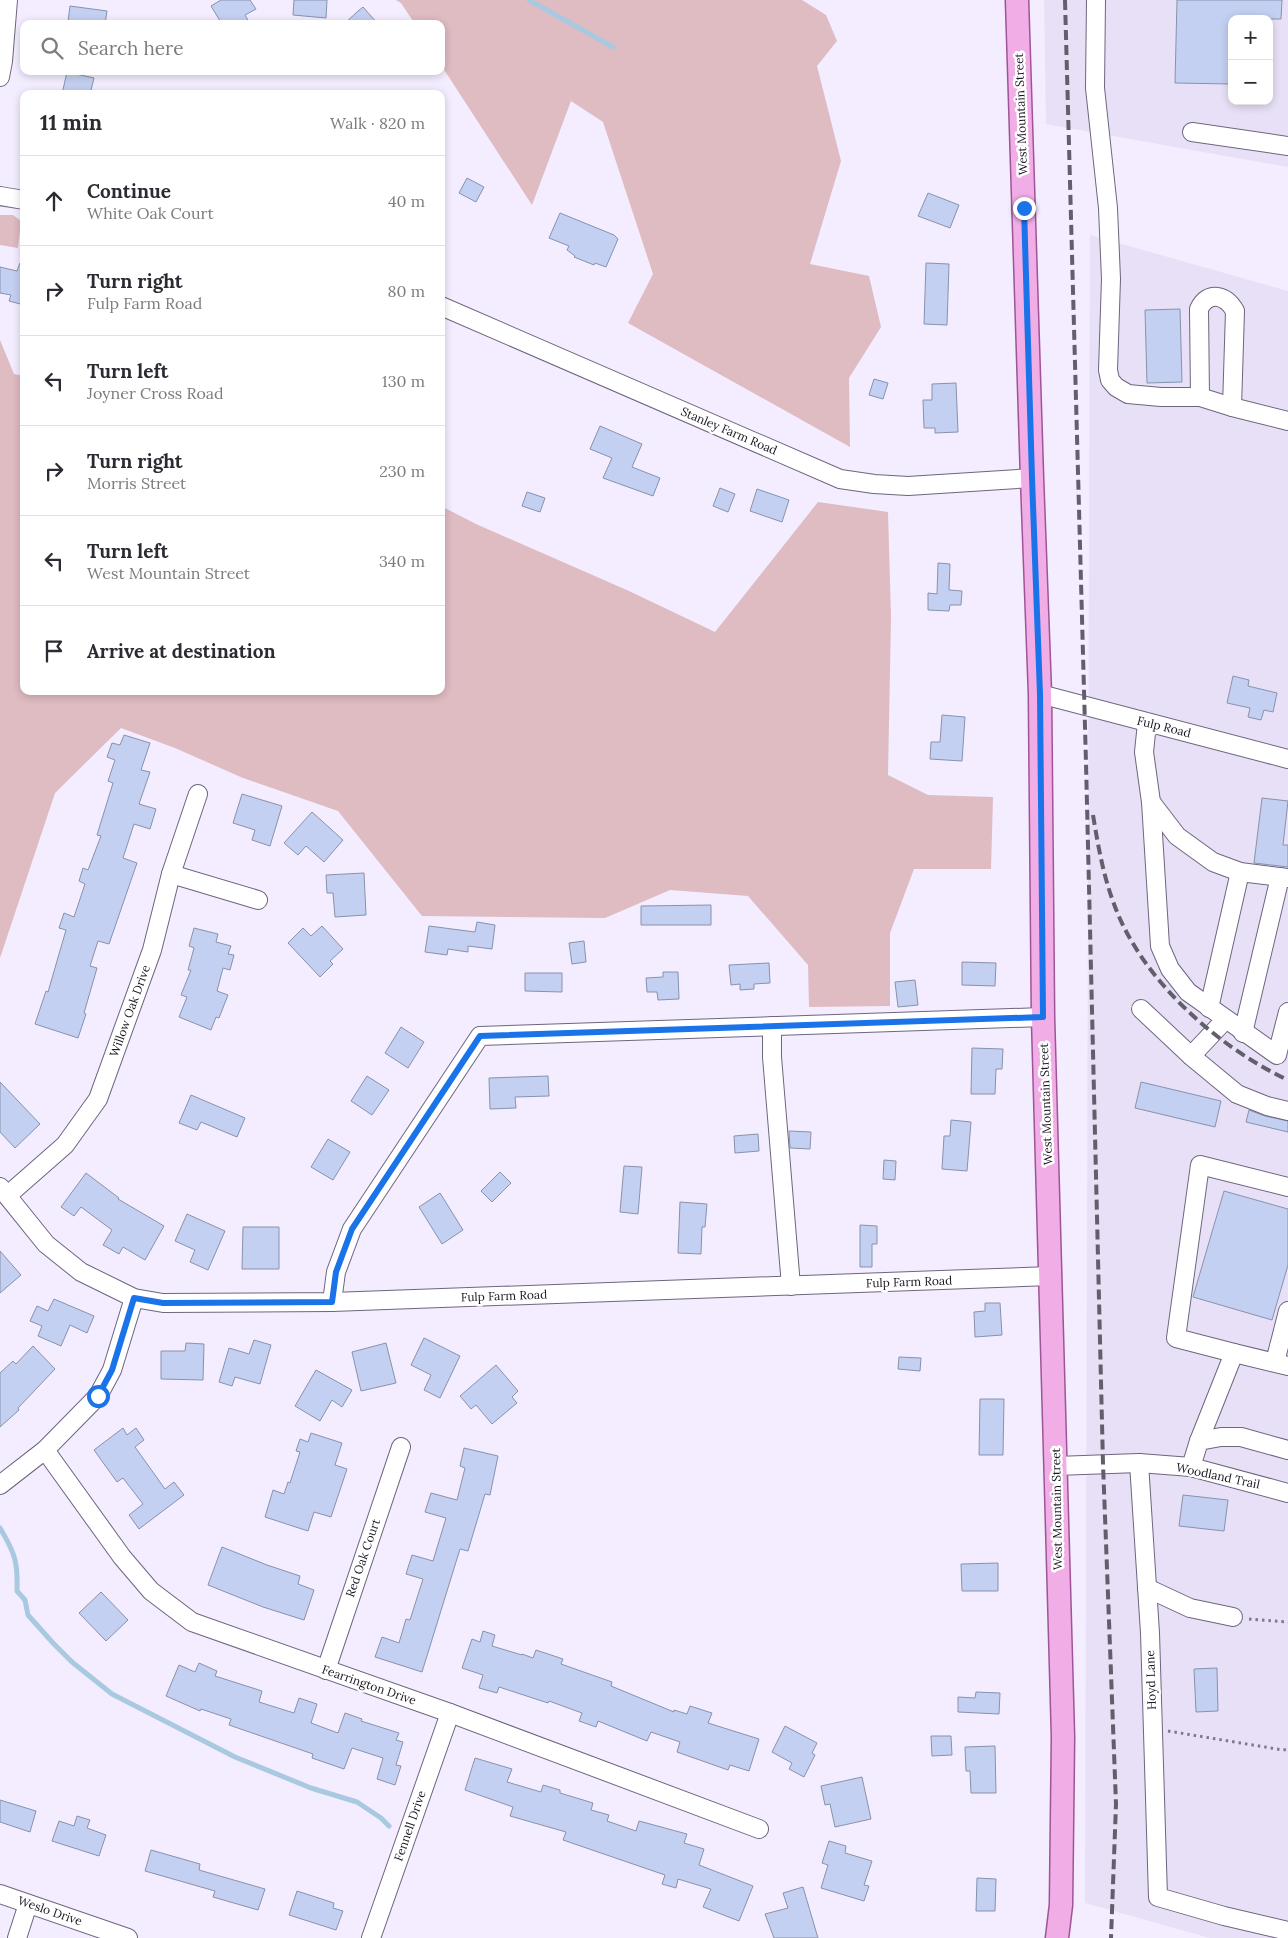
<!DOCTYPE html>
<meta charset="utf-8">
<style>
:root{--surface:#fff;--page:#f7f7f7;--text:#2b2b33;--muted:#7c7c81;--line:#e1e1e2}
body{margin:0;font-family:Lora,serif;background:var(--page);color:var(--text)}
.controls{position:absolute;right:15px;top:15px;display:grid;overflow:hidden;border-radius:10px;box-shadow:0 2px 8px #0003}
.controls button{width:45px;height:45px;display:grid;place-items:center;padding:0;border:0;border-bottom:1px solid var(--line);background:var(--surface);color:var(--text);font:25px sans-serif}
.stop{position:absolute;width:15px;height:15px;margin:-11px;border:4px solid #1a73e8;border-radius:50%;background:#fff}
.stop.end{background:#1a73e8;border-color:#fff;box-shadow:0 1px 5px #0008}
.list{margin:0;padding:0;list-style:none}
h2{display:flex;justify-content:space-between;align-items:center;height:65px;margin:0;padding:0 20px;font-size:21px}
h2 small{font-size:16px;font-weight:400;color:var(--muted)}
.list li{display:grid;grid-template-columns:32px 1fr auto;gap:15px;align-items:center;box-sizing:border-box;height:90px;padding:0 20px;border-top:1px solid var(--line)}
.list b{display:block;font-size:19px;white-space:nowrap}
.list p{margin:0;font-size:16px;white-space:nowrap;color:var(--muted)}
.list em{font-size:16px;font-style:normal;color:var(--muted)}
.icon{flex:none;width:28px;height:28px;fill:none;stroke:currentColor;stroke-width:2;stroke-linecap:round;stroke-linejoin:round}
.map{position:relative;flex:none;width:1288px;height:1938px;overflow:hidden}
.search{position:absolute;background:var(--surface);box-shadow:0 2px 8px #0003;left:20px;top:20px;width:425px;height:55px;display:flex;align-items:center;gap:12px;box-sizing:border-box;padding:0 18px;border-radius:10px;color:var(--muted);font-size:19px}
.panel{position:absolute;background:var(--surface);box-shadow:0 2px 8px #0003;left:20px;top:90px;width:425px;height:605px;border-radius:10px}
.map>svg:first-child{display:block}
.built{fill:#e8e0f7;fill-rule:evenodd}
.green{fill:#dfbbc2}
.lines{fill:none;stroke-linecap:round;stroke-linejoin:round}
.stream{stroke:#a8c9e0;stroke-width:5}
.building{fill:#c4d0f1;stroke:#8892ad}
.minor-casing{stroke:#6e657e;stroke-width:20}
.major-casing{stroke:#9f5497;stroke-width:25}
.path{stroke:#7f7a89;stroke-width:3;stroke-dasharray:2.5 4;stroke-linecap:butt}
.minor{stroke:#fff;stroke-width:18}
.major{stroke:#f1ade6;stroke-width:22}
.rail{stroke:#635e6b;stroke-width:4;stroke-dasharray:10 5;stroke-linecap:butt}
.route{stroke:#1a73e8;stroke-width:6}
.labels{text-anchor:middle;stroke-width:5;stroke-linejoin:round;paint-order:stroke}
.street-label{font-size:12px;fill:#1a1621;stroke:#fff}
</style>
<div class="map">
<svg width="1288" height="1938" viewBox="0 0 1288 1938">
<rect width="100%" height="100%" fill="#f3edff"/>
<!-- built -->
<g class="built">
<path d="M1044,0h244v167l-242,-43zM1232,19h37v82h-37z"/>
<polygon points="1090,235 1288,291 1288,1938 1210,1938 1085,1903"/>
</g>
<!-- green -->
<g class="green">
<polygon points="396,0 802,0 826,15 837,41 817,66 841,161 810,264 869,276 881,327 849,378 850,447 628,323 653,274 603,122 571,101 532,205 441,65 441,24 415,24 401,3"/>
<polygon points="0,215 13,215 21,221 18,248 0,245"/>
<polygon points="0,340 14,374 24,376 24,691 441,691 441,506 476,524 629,591 715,632 818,502 888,512 891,617 888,775 928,795 993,797 991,869 914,869 890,933 890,1006 809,1007 808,965 748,896 670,890 605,918 422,916 338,811 243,778 175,748 121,728 55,793 0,958"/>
</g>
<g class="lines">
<!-- stream -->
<g class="stream">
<polyline points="529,0 613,47"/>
<path d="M0,1528c15,25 18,34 17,63l8,9 3,15 25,28 19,19 40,32 123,63 76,31 46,14 24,16 8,8"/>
</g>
</g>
<!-- building -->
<g class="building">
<polygon points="221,0 250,0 256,9 245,15 250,24 222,24 211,6"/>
<polygon points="294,0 327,0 326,18 293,15"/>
<polygon points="1177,0 1282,0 1281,19 1232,19 1232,84 1175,83"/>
<polygon points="70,6 107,11 105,24 68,22"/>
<polygon points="363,7 378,24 344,24 357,12"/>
<polygon points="67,72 94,78 90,94 62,94"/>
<polygon points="467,178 484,187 476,202 459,193"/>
<polygon points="928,193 959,205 950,228 918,216"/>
<polygon points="560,213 614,235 618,239 606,267 595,263 594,265 574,257 575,256 567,250 569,246 549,238"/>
<polygon points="20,263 24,263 24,305 9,301 11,295 0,293 0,267 17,271"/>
<polygon points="926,263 949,264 947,325 924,324"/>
<polygon points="1180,309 1182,382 1147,383 1145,310"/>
<polygon points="874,379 888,383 883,399 869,395"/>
<polygon points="956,383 958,432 935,433 935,428 924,428 923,400 932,400 932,384"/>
<polygon points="600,426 642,444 632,467 660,478 653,496 603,478 612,458 590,449"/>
<polygon points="720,488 735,494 728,512 713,506"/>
<polygon points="757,489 789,500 782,522 750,511"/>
<polygon points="527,492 545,498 540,512 522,506"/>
<polygon points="938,563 950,564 949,590 962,591 961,605 950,605 949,611 928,610 928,593 937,594"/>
<polygon points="1233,676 1249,680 1248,686 1277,693 1273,712 1264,710 1261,720 1248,717 1250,708 1227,703"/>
<polygon points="942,715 965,717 962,761 930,759 931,742 940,742"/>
<polygon points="124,735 150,743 141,770 150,772 139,804 156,809 150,829 134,824 123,858 137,863 109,944 98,941 90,966 97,968 84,1013 86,1014 78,1038 35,1024 46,991 48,992 66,930 59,928 64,913 74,917 85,884 79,881 83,868 88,870 101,836 97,835 113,783 108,781 115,760 107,757 112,743 120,745"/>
<polygon points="242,794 282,806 270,846 252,840 255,830 233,823"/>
<polygon points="1262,798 1288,801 1283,845 1288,845 1288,867 1254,863"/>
<polygon points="312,812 343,840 324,862 306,846 298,855 284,843"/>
<polygon points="364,873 366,915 335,917 333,893 327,893 326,875"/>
<polygon points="711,905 711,925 641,925 641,906"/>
<polygon points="477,922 495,925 492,949 468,946 468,952 448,949 447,955 425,952 429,926 475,932"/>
<polygon points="322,926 343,949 330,961 333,964 320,977 288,943 303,928 311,936"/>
<polygon points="194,928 218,934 216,942 231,946 228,954 234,955 230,970 223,968 217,991 228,995 219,1018 216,1017 211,1030 179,1017 187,997 181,995 191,970 188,970 194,948 189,946"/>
<polygon points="584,941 586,962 572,964 569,943"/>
<polygon points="962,962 996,963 995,986 962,985"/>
<polygon points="769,963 770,983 754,984 754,989 740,990 740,984 731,985 729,965"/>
<polygon points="663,972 678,972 679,999 658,1000 657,992 647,992 646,978 663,977"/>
<polygon points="525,973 562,973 562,992 525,991"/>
<polygon points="915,980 918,1005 898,1007 895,982"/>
<polygon points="401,1027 424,1042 408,1068 385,1053"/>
<polygon points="972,1048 1003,1049 1002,1069 996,1069 995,1094 971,1094"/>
<polygon points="367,1076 389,1090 372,1115 351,1101"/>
<polygon points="548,1076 549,1096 515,1097 516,1108 490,1109 489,1078"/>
<polygon points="0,1082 40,1124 15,1148 0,1132"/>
<polygon points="1141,1082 1221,1101 1215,1127 1135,1108"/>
<polygon points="191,1095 245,1118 237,1137 201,1122 197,1130 179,1123"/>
<polygon points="1249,1110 1265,1116 1288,1121 1288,1132 1246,1122"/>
<polygon points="951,1120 971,1122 967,1171 942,1169 944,1136 950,1136"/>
<polygon points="789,1131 811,1132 810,1149 790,1148"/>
<polygon points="758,1134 759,1151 735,1153 734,1136"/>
<polygon points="328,1139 350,1152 333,1180 311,1167"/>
<polygon points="884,1160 896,1161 895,1180 883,1179"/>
<polygon points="624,1166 642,1167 638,1214 620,1212"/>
<polygon points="500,1172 511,1183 492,1202 481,1191"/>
<polygon points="86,1173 119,1198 118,1199 164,1226 145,1260 123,1247 119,1254 103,1245 112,1230 81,1207 74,1216 61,1207"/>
<polygon points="1224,1191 1288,1209 1288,1265 1272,1320 1193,1297"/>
<polygon points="440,1193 463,1230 442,1244 419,1207"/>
<polygon points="680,1202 707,1204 705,1227 702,1227 701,1254 678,1253"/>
<polygon points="187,1214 225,1231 208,1270 190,1262 195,1250 175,1241"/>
<polygon points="860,1225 877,1226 877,1244 872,1244 872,1267 860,1267"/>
<polygon points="243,1227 279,1227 279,1269 242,1269"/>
<polygon points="0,1251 21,1275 0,1293"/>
<polygon points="54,1299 94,1316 87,1333 70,1325 61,1346 38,1336 42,1326 30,1321 37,1306 48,1311"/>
<polygon points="985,1303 1000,1303 1002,1335 975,1337 974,1312 985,1311"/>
<polygon points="424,1338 460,1356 440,1398 424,1390 431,1375 411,1365"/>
<polygon points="254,1340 271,1345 260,1384 235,1377 232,1386 219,1382 229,1348 249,1354"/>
<polygon points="186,1343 204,1344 203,1380 161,1379 161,1351 185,1351"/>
<polygon points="386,1343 396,1383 361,1391 352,1352"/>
<polygon points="33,1346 55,1369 18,1408 19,1410 0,1427 0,1373 13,1361 16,1364"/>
<polygon points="899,1357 921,1358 920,1371 898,1369"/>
<polygon points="496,1365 518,1391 512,1397 517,1403 492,1424 476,1405 471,1409 460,1396"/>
<polygon points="316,1370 352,1390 342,1407 332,1400 320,1421 295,1406"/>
<polygon points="980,1399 1004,1399 1003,1455 979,1455"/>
<polygon points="123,1428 127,1435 136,1428 144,1440 135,1447 165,1489 174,1482 184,1495 139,1529 129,1515 143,1504 123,1478 117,1482 94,1450"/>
<polygon points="311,1433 342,1443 335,1465 347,1469 331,1517 314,1512 308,1531 265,1517 273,1490 284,1494 288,1482 290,1483 300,1452 296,1451 300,1439 308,1442"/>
<polygon points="464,1448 498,1456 490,1495 485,1494 468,1551 460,1549 422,1672 375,1657 382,1637 399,1643 406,1619 410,1620 423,1579 406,1574 412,1555 433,1561 446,1518 425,1512 431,1493 457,1500 465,1468 460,1466"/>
<polygon points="1183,1495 1228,1500 1224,1531 1179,1526"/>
<polygon points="222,1547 267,1565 300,1576 298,1584 314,1590 304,1620 263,1607 208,1585"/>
<polygon points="998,1563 998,1591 962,1591 961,1564"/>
<polygon points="101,1592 128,1620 106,1641 79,1613"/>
<polygon points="483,1631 495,1635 492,1646 522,1655 522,1654 533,1658 536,1650 563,1659 561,1664 612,1682 611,1686 674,1712 674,1710 687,1714 690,1706 712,1713 708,1723 759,1739 749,1771 730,1765 728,1770 677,1752 680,1742 651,1732 647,1741 598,1721 596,1727 579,1721 582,1713 549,1701 548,1703 499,1687 497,1693 479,1688 483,1675 462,1668 472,1639 480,1642"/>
<polygon points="199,1663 217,1671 215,1676 262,1691 259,1702 294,1713 299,1698 317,1704 311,1723 338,1733 345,1713 362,1719 361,1721 399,1733 396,1740 403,1742 396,1765 401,1766 395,1785 377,1779 383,1758 352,1748 344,1769 312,1758 313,1754 229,1725 231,1719 201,1709 200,1711 166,1696 179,1665 195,1672"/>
<polygon points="1217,1668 1218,1711 1196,1712 1194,1669"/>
<polygon points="976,1692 1000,1693 999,1714 958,1712 958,1697 975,1698"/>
<polygon points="785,1726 817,1743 812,1753 815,1755 804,1777 789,1769 792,1763 772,1752"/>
<polygon points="931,1736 951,1736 952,1755 932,1756"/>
<polygon points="995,1746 996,1793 971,1793 970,1771 966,1771 965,1747"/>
<polygon points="475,1758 512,1769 507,1782 541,1792 543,1785 560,1790 560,1793 593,1803 591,1810 609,1815 607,1821 636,1831 639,1821 687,1834 684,1843 704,1849 699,1865 753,1886 739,1921 703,1907 711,1889 678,1879 676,1888 662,1884 665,1875 563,1840 566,1832 510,1816 513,1807 465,1790"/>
<polygon points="862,1777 871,1819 835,1827 830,1804 825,1805 821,1786"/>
<polygon points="0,1800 36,1811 30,1832 0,1822"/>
<polygon points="77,1816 90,1820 87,1828 106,1835 99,1856 52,1841 59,1821 74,1826"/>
<polygon points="829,1841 846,1846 845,1853 872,1861 864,1885 869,1886 864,1901 821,1888 828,1865 822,1863"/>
<polygon points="151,1850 200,1864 199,1870 265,1889 258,1910 213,1897 215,1891 145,1871"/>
<polygon points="977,1878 996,1879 995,1911 976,1911"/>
<polygon points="803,1887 818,1938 774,1938 765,1914 788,1908 783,1893"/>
<polygon points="297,1891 334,1903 333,1908 343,1911 336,1930 289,1915"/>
</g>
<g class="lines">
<defs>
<g id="minor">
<polyline points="1096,0 1095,88 1108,208 1111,279 1108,370 1110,380 1116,387 1128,394 1161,397 1200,397 1232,407 1288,421"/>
<polyline points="0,77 3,61 8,0"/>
<polyline points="1192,132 1288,146"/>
<polyline points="0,196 24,200"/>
<polyline points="441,306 840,479 874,484 908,486 1032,478"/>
<path d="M1200,397l-1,-88c9,-19 27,-14 36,2l-3,96"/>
<polyline points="1040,694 1288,759"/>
<polyline points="1147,723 1144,752 1151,802 1177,836 1213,862 1240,872 1288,878"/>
<polyline points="1151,802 1160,946 1170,969 1188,992 1277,1055 1288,1012"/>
<polyline points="171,874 258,900"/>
<polyline points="1209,1008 1240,872"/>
<polyline points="1141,1009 1191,1056 1237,1094 1267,1106 1288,1111"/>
<polyline points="772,1026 772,1057 791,1286"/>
<polyline points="1243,1033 1280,877"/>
<polyline points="1191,1056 1225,1020"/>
<polyline points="0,1187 46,1244 81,1272 134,1298 163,1303 332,1302 1051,1276"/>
<polyline points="8,1195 65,1145 98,1099 152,950 171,874 198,794"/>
<polyline points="332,1302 336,1272 352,1229 480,1036 1043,1017"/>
<polyline points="1234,1353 1176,1338 1200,1165 1288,1187"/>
<polyline points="1275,1362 1288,1311"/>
<polyline points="1199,1441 1234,1353 1288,1366"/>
<polyline points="45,1450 122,1557 151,1591 192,1622 450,1713 759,1829"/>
<polyline points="1139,1463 1150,1633 1158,1897 1224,1916 1288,1931"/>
<polyline points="1056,1466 1139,1463 1191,1467 1288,1493"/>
<polyline points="1191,1467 1199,1441 1221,1437 1241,1437 1288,1450"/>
<polyline points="0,1485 45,1450 98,1396 112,1370 134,1298"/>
<polyline points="1147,1588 1190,1608 1233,1617"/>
<polyline points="326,1670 401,1447"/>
<polyline points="0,1894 128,1938"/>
<polyline points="17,1938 28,1904"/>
<polyline points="371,1938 450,1713"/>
</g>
<polyline id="major" points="1017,0 1032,478 1040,694 1043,1017 1063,1737 1061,1905 1057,1938"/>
</defs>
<!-- minor casing -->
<use href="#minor" class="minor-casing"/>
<!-- major casing -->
<use href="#major" class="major-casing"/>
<!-- path -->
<g class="path">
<polyline points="1249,1619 1288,1622"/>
<polyline points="1168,1731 1283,1750 1288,1749"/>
</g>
<!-- minor -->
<use href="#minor" class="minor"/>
<!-- major -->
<use href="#major" class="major"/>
<!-- rail -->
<g class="rail">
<polyline points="1065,0 1086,763 1103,1464 1116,1804 1111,1938"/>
<path d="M1093,815c5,30 10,60 21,89 27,75 103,143 174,176"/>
</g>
</g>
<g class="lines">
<!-- route -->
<polyline class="route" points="98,1396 112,1370 134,1298 163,1303 332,1302 336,1272 352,1229 480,1036 1043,1017 1040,694 1032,478 1024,208"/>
</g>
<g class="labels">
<!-- street labels -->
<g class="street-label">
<text transform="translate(1021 114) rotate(-92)" y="4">West Mountain Street</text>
<text transform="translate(729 431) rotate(23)" y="4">Stanley Farm Road</text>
<text transform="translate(1164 727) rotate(14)" y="4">Fulp Road</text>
<text transform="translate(130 1011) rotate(-70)" y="4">Willow Oak Drive</text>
<text transform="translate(1046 1104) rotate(-92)" y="4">West Mountain Street</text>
<text transform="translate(909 1282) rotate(-2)" y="4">Fulp Farm Road</text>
<text transform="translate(504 1296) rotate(-2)" y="4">Fulp Farm Road</text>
<text transform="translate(1218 1476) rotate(12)" y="4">Woodland Trail</text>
<text transform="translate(1057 1509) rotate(-91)" y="4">West Mountain Street</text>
<text transform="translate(363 1558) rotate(-71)" y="4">Red Oak Court</text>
<text transform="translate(1151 1680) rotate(-92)" y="4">Hoyd Lane</text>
<text transform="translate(369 1685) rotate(19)" y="4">Fearrington Drive</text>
<text transform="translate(410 1826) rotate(-71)" y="4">Fennell Drive</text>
<text transform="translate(50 1911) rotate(19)" y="4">Weslo Drive</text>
</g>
</g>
</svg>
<div class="controls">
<button>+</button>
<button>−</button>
</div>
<div class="stop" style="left:98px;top:1396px"></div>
<div class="stop end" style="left:1024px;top:208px"></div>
<div class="search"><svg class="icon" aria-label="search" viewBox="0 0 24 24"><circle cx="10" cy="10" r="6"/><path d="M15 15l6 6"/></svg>Search here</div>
<section class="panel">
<h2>11 min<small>Walk · 820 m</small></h2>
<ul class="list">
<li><svg class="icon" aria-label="ahead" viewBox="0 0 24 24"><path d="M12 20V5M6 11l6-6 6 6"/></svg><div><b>Continue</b><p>White Oak Court</p></div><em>40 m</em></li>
<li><svg class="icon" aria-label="right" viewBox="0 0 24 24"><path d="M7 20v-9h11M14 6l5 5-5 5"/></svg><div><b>Turn right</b><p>Fulp Farm Road</p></div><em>80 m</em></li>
<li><svg class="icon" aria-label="left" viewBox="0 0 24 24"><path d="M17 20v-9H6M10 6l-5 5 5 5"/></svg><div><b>Turn left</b><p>Joyner Cross Road</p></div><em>130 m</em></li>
<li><svg class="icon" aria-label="right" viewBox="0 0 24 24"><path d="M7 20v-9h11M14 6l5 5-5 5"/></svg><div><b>Turn right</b><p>Morris Street</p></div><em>230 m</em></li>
<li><svg class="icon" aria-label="left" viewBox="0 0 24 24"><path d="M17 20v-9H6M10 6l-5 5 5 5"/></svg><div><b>Turn left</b><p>West Mountain Street</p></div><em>340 m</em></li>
<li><svg class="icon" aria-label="arrive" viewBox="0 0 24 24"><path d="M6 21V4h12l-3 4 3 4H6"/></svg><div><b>Arrive at destination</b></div></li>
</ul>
</section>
</div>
